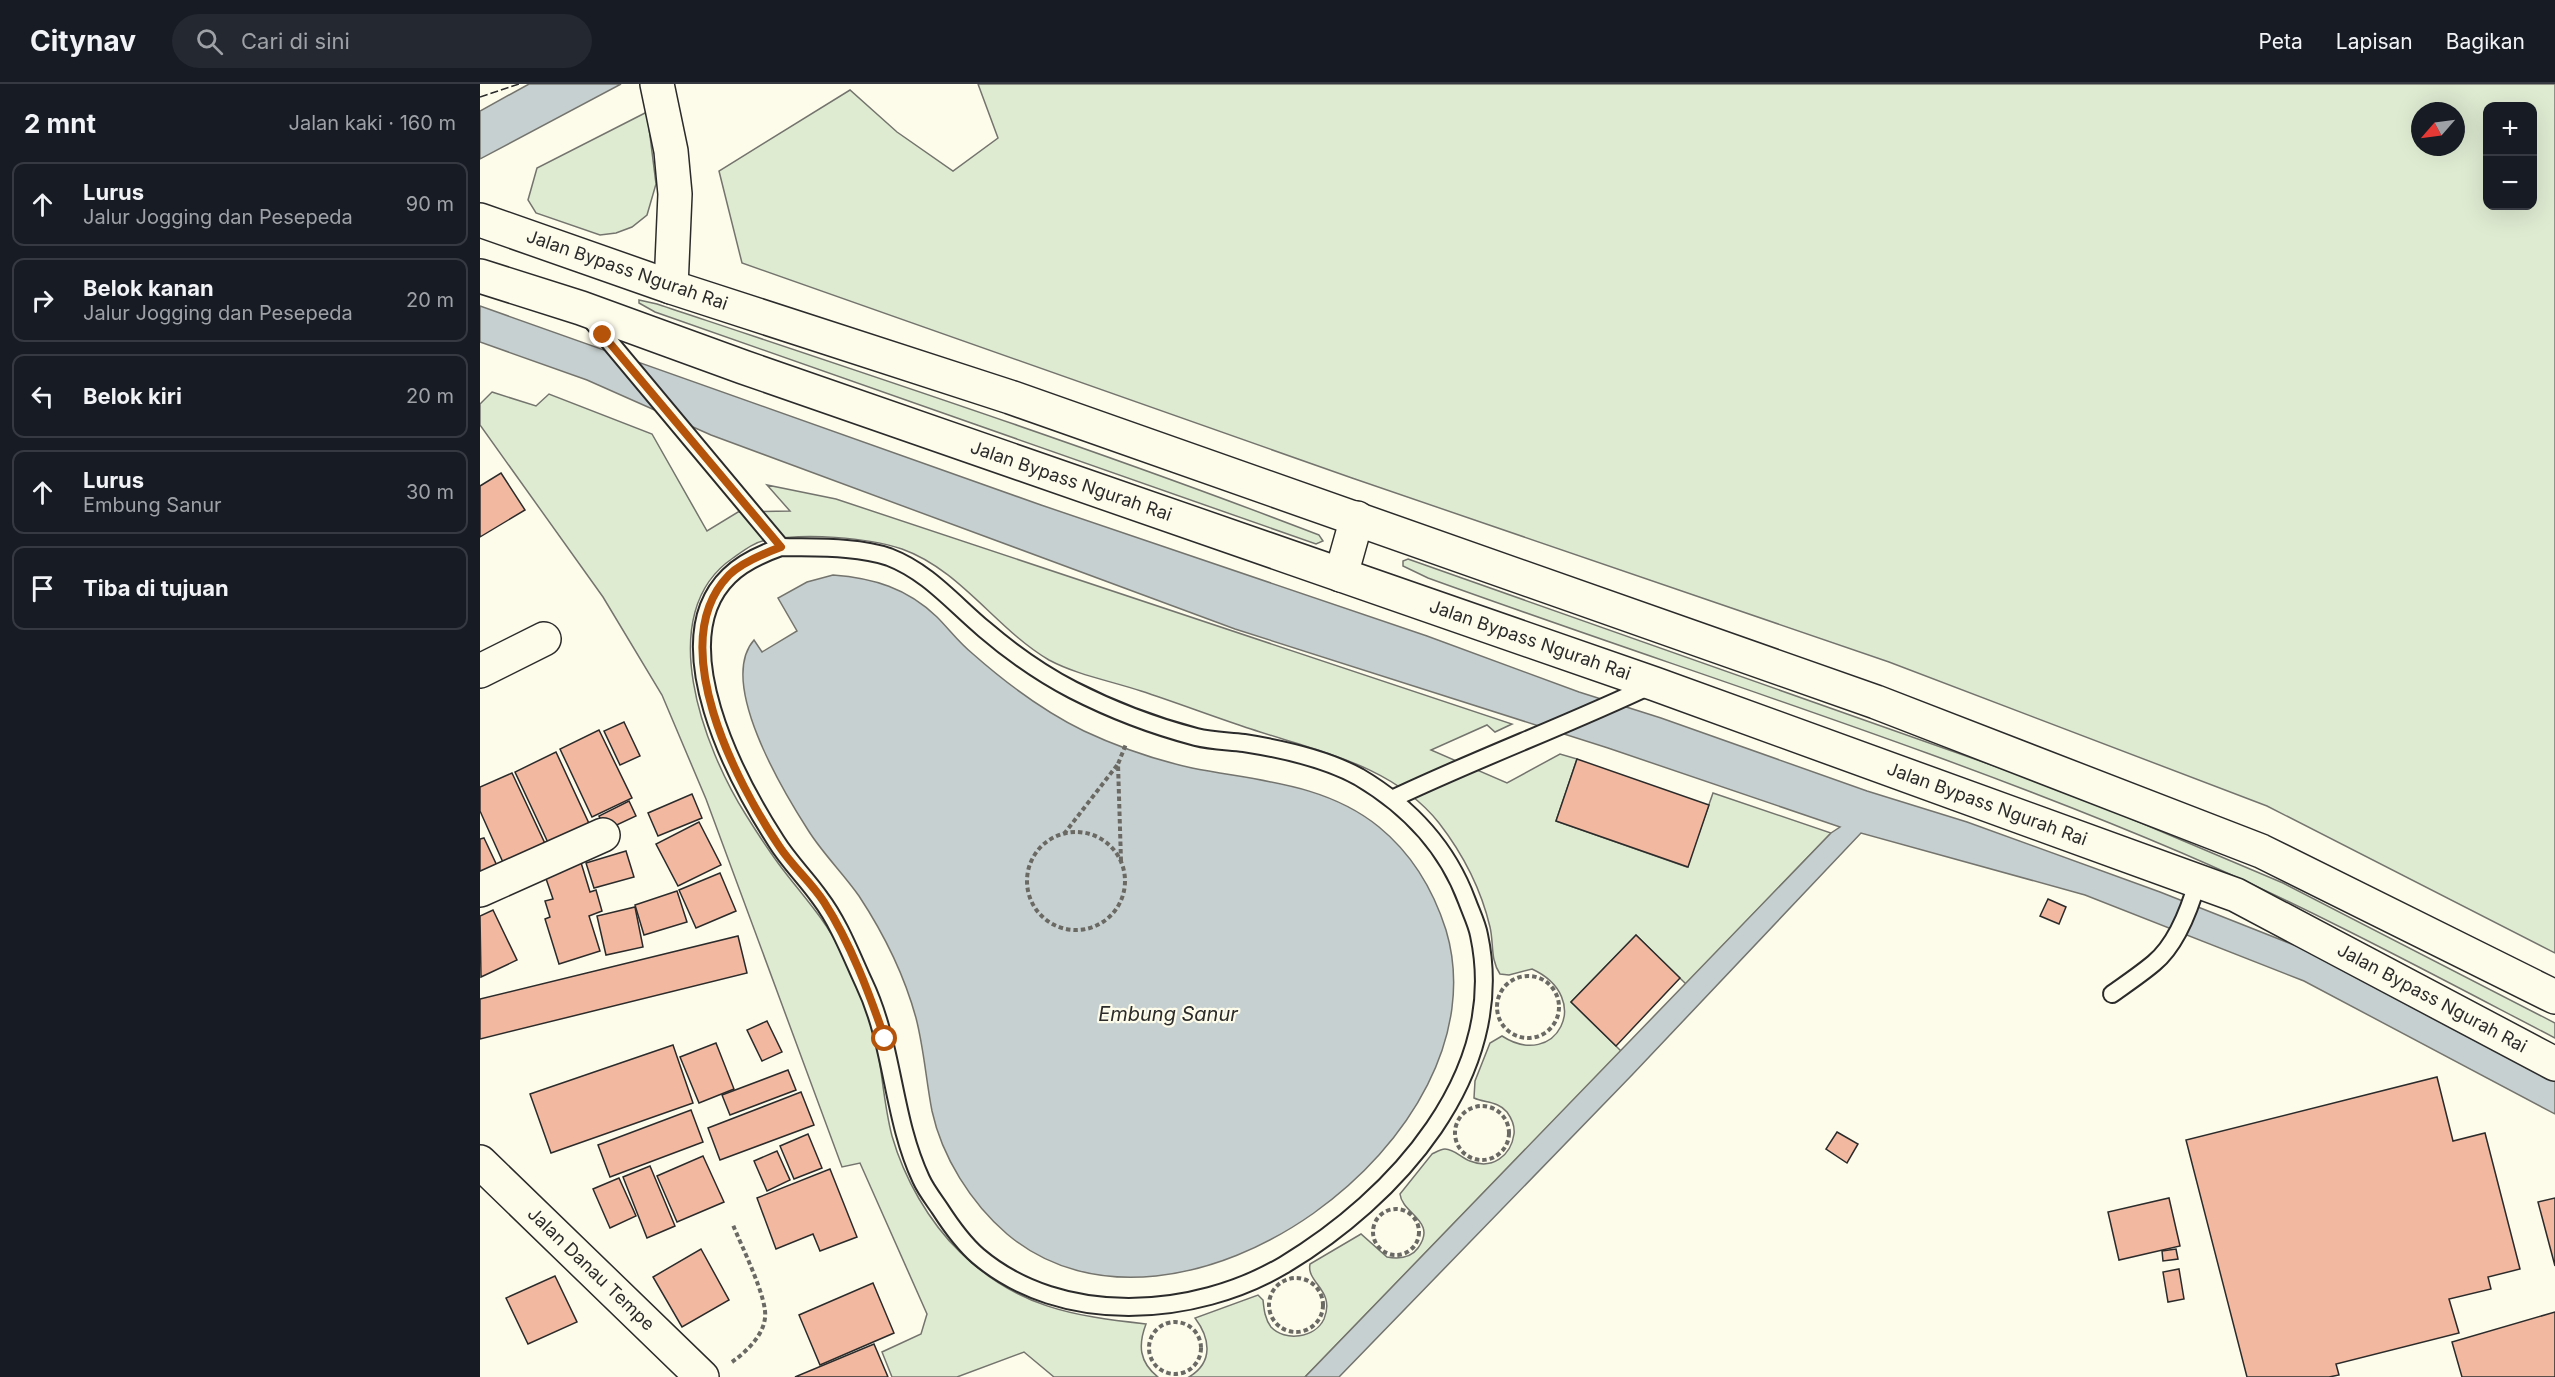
<!DOCTYPE html>
<html lang="id">
<meta charset="utf-8">
<style>
:root{--surface:#171b24;--page:#242831;--text:#f1f3f6;--muted:#9ea1a6;--line:#363941}
body{margin:0;font-family:Inter,sans-serif;background:var(--page);color:var(--text)}
.controls{position:absolute;right:18px;top:18px;display:grid;overflow:hidden;border-radius:12px;box-shadow:0 6px 24px #0002}
.controls button{width:54px;height:54px;display:grid;place-items:center;padding:0;border:0;border-bottom:2px solid var(--line);background:var(--surface);color:var(--text);font:30px sans-serif}
.compass{position:absolute;left:1931px;top:18px;width:54px;height:54px;border-radius:50%;background:var(--surface);box-shadow:0 6px 24px #0002;rotate:242deg}
.stop{position:absolute;width:18px;height:18px;margin:-14px;border:4px solid #b45309;border-radius:50%;background:#fff}
.stop.end{background:#b45309;border-color:#fff;box-shadow:0 2px 6px #0008}
.list{margin:0;padding:0;list-style:none}
h2{display:flex;justify-content:space-between;align-items:center;height:78px;margin:0;padding:0 24px;font-size:26px}
h2 small{font-size:20px;font-weight:400;color:var(--muted)}
.list li{display:grid;grid-template-columns:39px 1fr auto;gap:18px;align-items:center;box-sizing:border-box;height:84px;margin:0 12px 12px;padding:0 12px;border:2px solid var(--line);border-radius:12px}
.list b{display:block;font-size:22px;white-space:nowrap}
.list p{margin:0;font-size:20px;white-space:nowrap;color:var(--muted)}
.list em{font-size:20px;font-style:normal;color:var(--muted)}
.icon{flex:none;width:33px;height:33px;fill:none;stroke:currentColor;stroke-width:2;stroke-linecap:round;stroke-linejoin:round}
.map{position:relative;flex:none;width:2075px;height:1293px;overflow:hidden}
header{display:flex;align-items:center;gap:36px;box-sizing:border-box;height:84px;padding:0 30px;background:var(--surface);border-bottom:2px solid var(--line)}
header strong{font-size:28px}
nav{display:flex;gap:33px;margin-inline-start:auto;font-size:21px}
.search{width:420px;height:54px;background:var(--page);display:flex;align-items:center;gap:15px;box-sizing:border-box;padding:0 21px;border-radius:33px;color:var(--muted);font-size:22px}
main{display:flex}
aside{flex:1;background:var(--surface)}
.map>svg:first-child{display:block}
.green{fill:#deebd1;stroke:#74746e;stroke-width:1.5;fill-rule:evenodd}
.water{fill:#c7d0d0;stroke:#74746e;stroke-width:1.5}
.building{fill:#f2b8a0;stroke:#2b2b2b;stroke-width:1.5}
.lines{fill:none;stroke-linecap:round;stroke-linejoin:round}
.service-casing{stroke:#2b2b2b;stroke-width:20}
.minor-casing{stroke:#2b2b2b;stroke-width:36}
.tertiary-casing{stroke:#2b2b2b;stroke-width:36}
.trunk-casing{stroke:#2b2b2b;stroke-width:36}
.path{stroke:#6a6964;stroke-width:4;stroke-dasharray:4.5 3;stroke-linecap:butt}
.service{stroke:#fdfbea;stroke-width:16}
.minor{stroke:#fdfbea;stroke-width:33}
.tertiary{stroke:#fdfbea;stroke-width:33}
.trunk{stroke:#fdfbea;stroke-width:33}
.fence{stroke:#2b2b2b;stroke-width:1.5;stroke-dasharray:8 3;stroke-linecap:butt}
.route{stroke:#b45309;stroke-width:8}
.labels{text-anchor:middle;stroke-width:4.5;stroke-linejoin:round;paint-order:stroke}
.street-label{font-size:18px;fill:#2b2b2b;stroke:#fdfbea}
.water-label{font-size:20px;font-style:italic;fill:#2b2b2b;stroke:#fdfbea}
</style>
<header>
<strong>Citynav</strong>
<div class="search"><svg class="icon" aria-label="search" viewBox="0 0 24 24"><circle cx="10" cy="10" r="6"/><path d="M15 15l6 6"/></svg>Cari di sini</div>
<nav><a>Peta</a><a>Lapisan</a><a>Bagikan</a></nav>
</header>
<main>
<aside>
<h2>2 mnt<small>Jalan kaki · 160 m</small></h2>
<ul class="list">
<li><svg class="icon" aria-label="ahead" viewBox="0 0 24 24"><path d="M12 20V5M6 11l6-6 6 6"/></svg><div><b>Lurus</b><p>Jalur Jogging dan Pesepeda</p></div><em>90 m</em></li>
<li><svg class="icon" aria-label="right" viewBox="0 0 24 24"><path d="M7 20v-9h11M14 6l5 5-5 5"/></svg><div><b>Belok kanan</b><p>Jalur Jogging dan Pesepeda</p></div><em>20 m</em></li>
<li><svg class="icon" aria-label="left" viewBox="0 0 24 24"><path d="M17 20v-9H6M10 6l-5 5 5 5"/></svg><div><b>Belok kiri</b></div><em>20 m</em></li>
<li><svg class="icon" aria-label="ahead" viewBox="0 0 24 24"><path d="M12 20V5M6 11l6-6 6 6"/></svg><div><b>Lurus</b><p>Embung Sanur</p></div><em>30 m</em></li>
<li><svg class="icon" aria-label="arrive" viewBox="0 0 24 24"><path d="M6 21V4h12l-3 4 3 4H6"/></svg><div><b>Tiba di tujuan</b></div></li>
</ul>
</aside>
<div class="map">
<svg width="2075" height="1293" viewBox="0 0 2075 1293">
<rect width="100%" height="100%" fill="#fdfbea"/>
<!-- green -->
<g class="green">
<path d="M498,0h1577v869l-288,-147 -378,-144 -537,-184 -610,-215 -23,-92 131,-81 47,42 56,39 45,-33zM2008,22h44v100h-44zM1940,27h36v36h-36z"/>
<polygon points="167,28 176,100 167,131 152,143 136,149 120,151 56,129 48,116 57,84"/>
<path d="M159,216l18,4c222,74 444,147 662,231l4,6 -7,3 -661,-232 -16,-9z"/>
<path d="M12,308l44,14 13,-12 103,40 55,97 31,-19 52,-1 -23,-26 69,14 676,225 -17,8 -8,-7 -56,25 76,33 53,-29 17,5 -21,62 131,46 26,-74 118,40 -145,151 -50,-49 -65,67 50,49 -316,326h-116c25,-15 21,-39 6,-59l63,-23 5,5c1,10 2,19 8,27 14,15 44,11 53,-8 12,-29 -18,-36 -14,-55l51,-30 26,23c11,2 23,2 31,-9 20,-27 -16,-34 -18,-54l32,-40c4,-2 9,-5 13,-5 9,0 17,9 25,12 22,9 41,-5 44,-27 1,-8 -2,-15 -7,-22 -9,-11 -22,-9 -33,-14l1,-17 15,-38 12,-7c54,35 93,-38 30,-67l-23,6 -9,-1c-10,-15 -6,-30 -10,-47 -9,-38 -27,-73 -51,-104 -46,-58 -122,-72 -188,-94 -37,-12 -73,-26 -110,-38 -30,-10 -64,-16 -92,-31 -53,-31 -88,-90 -147,-111 -36,-12 -97,-16 -135,-9 -13,2 -24,11 -34,18 -81,55 -29,191 13,257 10,16 21,33 32,48 22,30 46,54 62,87 12,26 27,53 34,81 8,34 9,71 18,105 12,42 37,86 68,116 56,55 112,64 186,72 -8,21 -7,38 12,53h-104l-30,-25 -67,25h-65l-10,-25 39,-18 6,-20 -67,-151 -18,4 -136,-368 -44,-104 -59,-98 -123,-172v-21z"/>
<path d="M928,475l660,233 215,91 272,140v15c-123,-64 -245,-130 -373,-185 -246,-105 -503,-184 -754,-275l-25,-12v-5z"/>
</g>
<!-- water -->
<g class="water">
<polygon points="49,0 141,0 0,75 0,27"/>
<polygon points="0,222 561,421 947,552 1099,608 1181,634 1387,707 1487,738 1680,808 1819,863 2075,994 2075,1030 1824,897 1605,811 1381,749 1152,991 859,1293 825,1293 1351,749 1360,743 1128,664 755,545 231,351 107,296 0,258"/>
<path d="M353,491c40,3 74,13 104,42 12,12 22,26 36,37 34,30 70,57 111,77 34,16 72,29 108,37 65,13 133,15 187,59 33,27 54,62 67,103 62,207 -269,447 -439,304 -36,-31 -65,-77 -75,-123 -6,-31 -8,-62 -16,-93 -12,-44 -32,-84 -57,-122 -16,-23 -36,-42 -51,-66 -25,-39 -91,-148 -54,-190l8,12 35,-21 -19,-33 29,-16z"/>
</g>
<!-- building -->
<g class="building">
<polygon points="21,389 45,426 0,453 0,402"/>
<polygon points="144,638 160,672 140,681 124,647"/>
<polygon points="119,646 152,714 112,733 80,665"/>
<polygon points="76,668 112,746 71,765 35,688"/>
<polygon points="1097,675 1229,721 1208,783 1076,737"/>
<polygon points="32,689 68,766 26,785 0,727 0,703"/>
<polygon points="212,710 222,734 178,752 168,729"/>
<polygon points="149,717 156,732 126,746 119,732"/>
<polygon points="219,738 241,781 198,802 176,760"/>
<polygon points="4,754 19,786 0,795 0,755"/>
<polygon points="146,767 154,793 114,804 106,779"/>
<polygon points="99,772 110,808 116,806 122,827 109,832 120,867 79,880 65,835 70,833 65,817 73,815 62,783"/>
<polygon points="240,789 256,827 216,844 199,806"/>
<polygon points="197,807 207,838 164,851 155,821"/>
<polygon points="1568,815 1586,823 1579,840 1560,832"/>
<polygon points="155,823 163,863 126,871 117,832"/>
<polygon points="13,826 37,876 1,893 0,832"/>
<polygon points="1156,851 1200,894 1136,962 1091,918"/>
<polygon points="258,852 267,889 0,955 0,915"/>
<polygon points="287,937 302,968 282,977 267,946"/>
<polygon points="236,959 254,1005 219,1019 200,973"/>
<polygon points="193,961 213,1019 71,1069 50,1010"/>
<polygon points="308,986 316,1006 250,1031 242,1011"/>
<polygon points="1957,993 1973,1057 2005,1049 2040,1185 2008,1193 2011,1205 1969,1215 1979,1249 1856,1280 1859,1291 1849,1293 1767,1293 1706,1056"/>
<polygon points="321,1008 334,1041 240,1076 228,1044"/>
<polygon points="211,1026 223,1058 130,1093 118,1061"/>
<polygon points="1357,1048 1378,1060 1367,1079 1346,1065"/>
<polygon points="328,1050 342,1084 314,1095 300,1062"/>
<polygon points="297,1067 310,1096 287,1107 274,1077"/>
<polygon points="223,1072 244,1118 197,1138 177,1092"/>
<polygon points="170,1082 195,1142 167,1154 143,1093"/>
<polygon points="350,1085 377,1153 340,1167 333,1150 296,1165 277,1114"/>
<polygon points="139,1094 156,1132 130,1144 113,1105"/>
<polygon points="1689,1114 1700,1162 1639,1176 1628,1128"/>
<polygon points="2075,1114 2075,1182 2058,1118"/>
<polygon points="221,1165 249,1216 202,1243 173,1193"/>
<polygon points="1696,1165 1698,1175 1683,1177 1682,1167"/>
<polygon points="1699,1185 1704,1215 1688,1218 1683,1188"/>
<polygon points="75,1192 97,1238 48,1260 26,1214"/>
<polygon points="393,1199 414,1249 340,1281 319,1231"/>
<polygon points="2075,1228 2075,1293 1982,1293 1972,1258"/>
<polygon points="394,1260 408,1293 315,1293"/>
</g>
<g class="lines">
<defs>
<g id="service">
<polyline points="108,232 301,463"/>
<path d="M301,463c34,1 76,-1 108,10 39,15 64,46 95,72 28,24 56,44 89,61 39,20 81,36 123,47 16,4 32,4 48,6 38,6 81,15 115,34 49,29 88,70 108,124 4,11 10,23 12,34 30,140 -85,264 -195,330 -90,53 -222,62 -306,-9 -15,-13 -27,-30 -38,-47 -6,-9 -14,-19 -19,-30 -29,-62 -27,-133 -57,-196 -13,-28 -25,-60 -44,-85 -14,-20 -31,-36 -44,-57 -40,-62 -114,-200 -47,-265 13,-13 35,-23 52,-29z"/>
<path d="M912,715c86,-41 176,-74 262,-115"/>
<path d="M1632,910c14,-10 29,-20 42,-31 23,-19 36,-55 44,-83"/>
</g>
<g id="minor">
<polyline points="177,0 191,67 195,110 191,203"/>
<polyline points="0,587 64,555"/>
<polyline points="0,806 123,751"/>
</g>
<polyline id="tertiary" points="0,1078 222,1293"/>
<g id="trunk">
<polyline points="0,136 191,203 530,313 1396,618 1781,767 2075,913"/>
<polyline points="0,192 101,224 263,283 1175,600 1756,811 2075,980"/>
<polyline points="861,491 877,434"/>
</g>
</defs>
<!-- service casing -->
<use href="#service" class="service-casing"/>
<!-- minor casing -->
<use href="#minor" class="minor-casing"/>
<!-- tertiary casing -->
<use href="#tertiary" class="tertiary-casing"/>
<!-- trunk casing -->
<use href="#trunk" class="trunk-casing"/>
<!-- path -->
<g class="path">
<circle cx="596" cy="797" r="49"/>
<polyline points="584,750 638,680"/>
<polyline points="641,777 638,680 646,660"/>
<circle cx="1048" cy="923" r="31"/>
<circle cx="1002" cy="1049" r="27"/>
<circle cx="916" cy="1148" r="23"/>
<circle cx="816" cy="1221" r="27"/>
<circle cx="695" cy="1264" r="26"/>
<path d="M252,1278c14,-10 31,-26 33,-44 3,-19 -24,-73 -32,-93"/>
</g>
<!-- service -->
<use href="#service" class="service"/>
<!-- minor -->
<use href="#minor" class="minor"/>
<!-- tertiary -->
<use href="#tertiary" class="tertiary"/>
<!-- trunk -->
<use href="#trunk" class="trunk"/>
<!-- fence -->
<polyline class="fence" points="0,13 39,0"/>
</g>
<g class="lines">
<!-- route -->
<path class="route" d="M123,251l178,212c-16,6 -39,15 -52,28 -66,68 7,207 50,271 13,20 32,36 45,56 27,42 45,91 61,137"/>
</g>
<g class="labels">
<!-- street labels -->
<g class="street-label">
<text transform="translate(147 186) rotate(19)" y="6">Jalan Bypass Ngurah Rai</text>
<text transform="translate(591 397) rotate(19)" y="6">Jalan Bypass Ngurah Rai</text>
<text transform="translate(1050 556) rotate(19)" y="6">Jalan Bypass Ngurah Rai</text>
<text transform="translate(1507 720) rotate(20)" y="6">Jalan Bypass Ngurah Rai</text>
<text transform="translate(1952 914) rotate(28)" y="6">Jalan Bypass Ngurah Rai</text>
<text transform="translate(111 1185) rotate(44)" y="6">Jalan Danau Tempe</text>
</g>
<!-- water labels -->
<g class="water-label">
<text x="688" y="937">Embung Sanur</text>
</g>
</g>
</svg>
<div class="controls">
<button>+</button>
<button>−</button>
</div>
<svg class="compass" viewBox="-18 -18 36 36"><path d="M0-13l5 13h-10z" fill="#e53935"/><path d="M0 13l5-13h-10z" fill="#9ea1a6"/></svg>
<div class="stop" style="left:405px;top:955px"></div>
<div class="stop end" style="left:123px;top:251px"></div>
</div>
</main>
